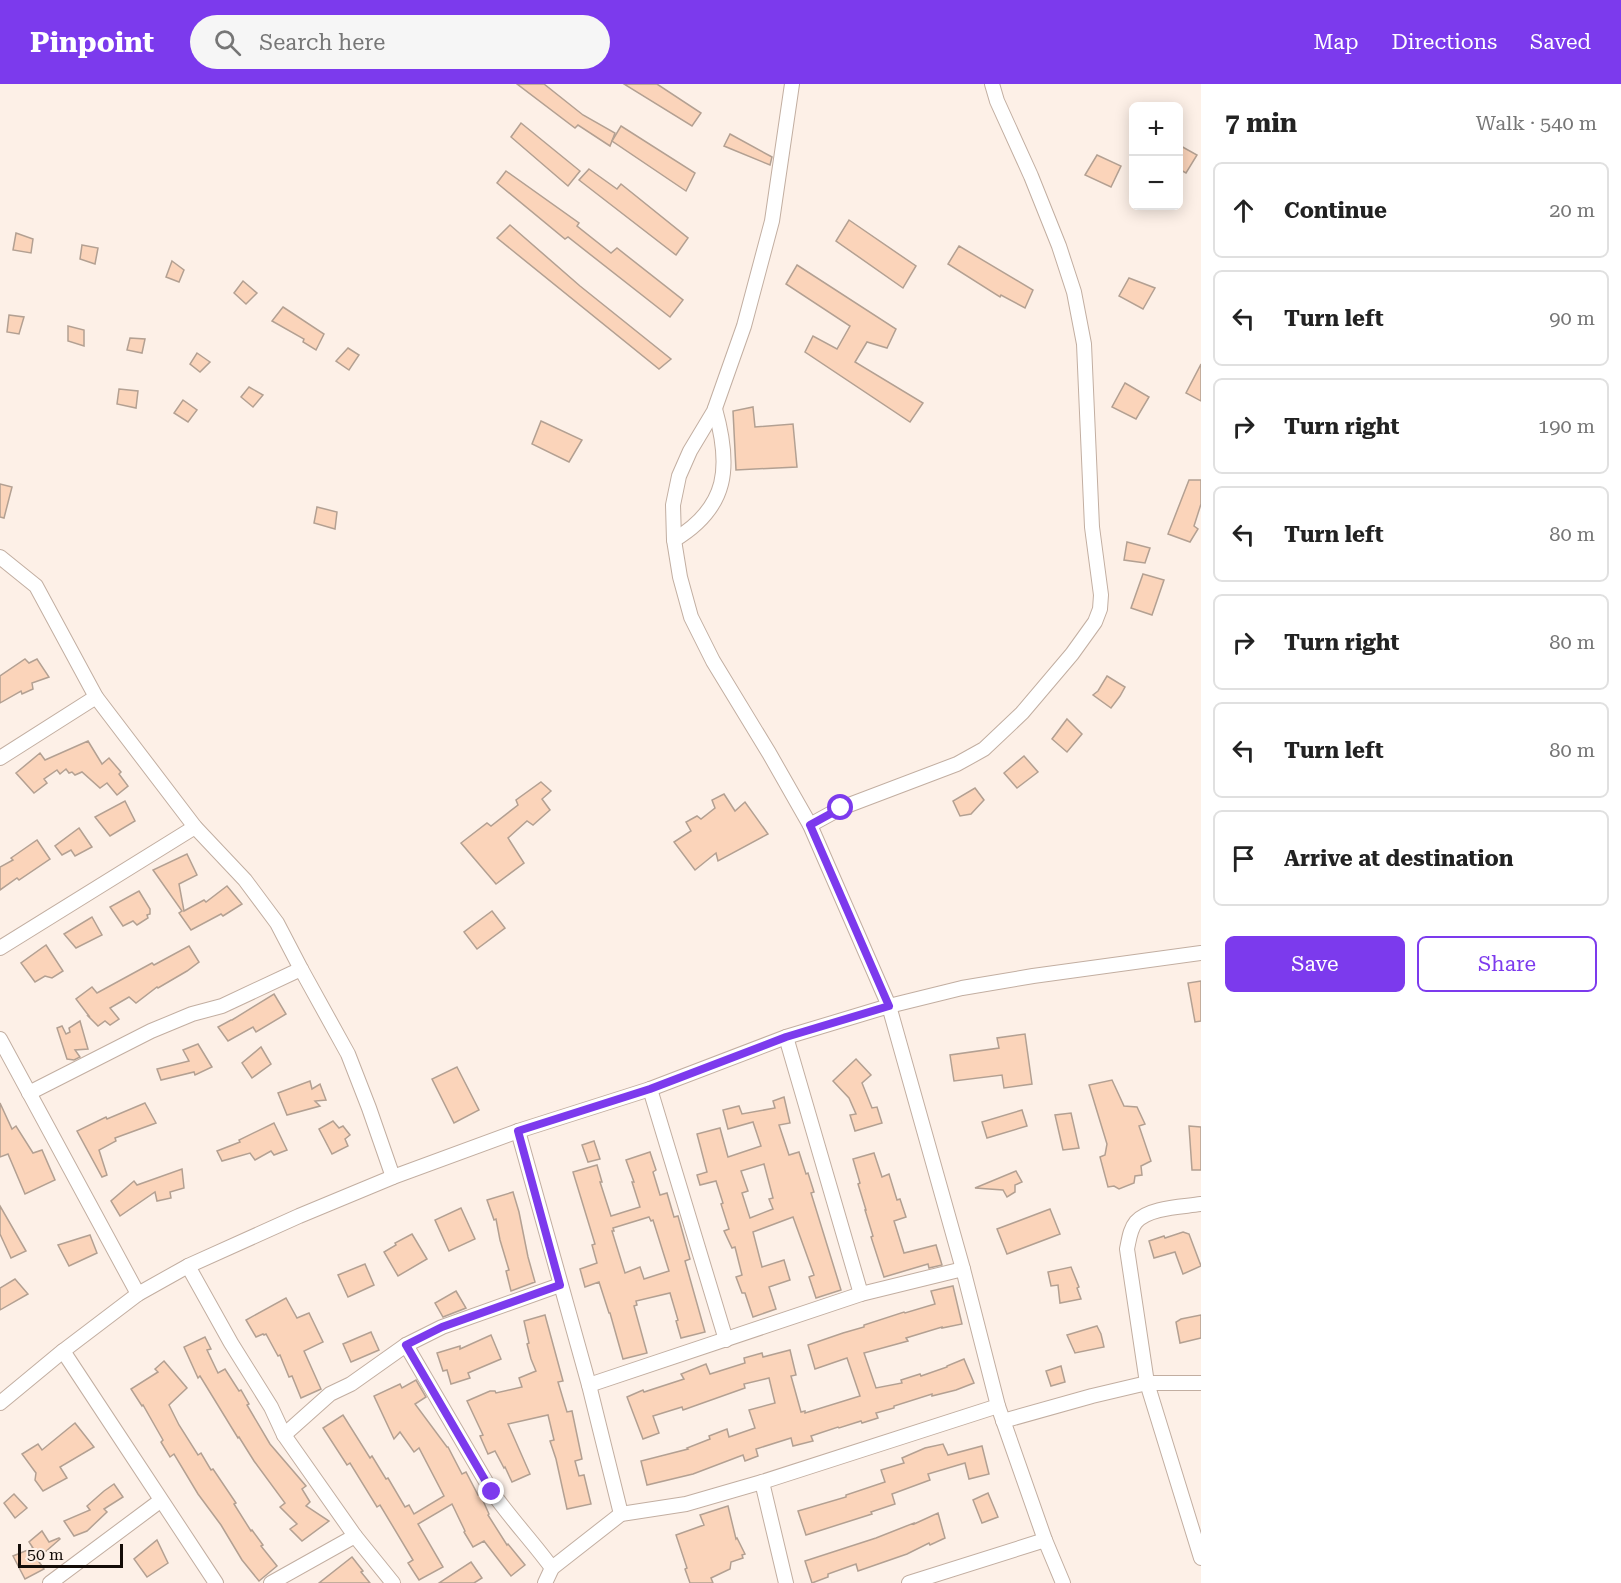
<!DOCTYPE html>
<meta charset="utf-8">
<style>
:root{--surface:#fff;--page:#f6f6f6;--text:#222;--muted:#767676;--line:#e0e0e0;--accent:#7c3aed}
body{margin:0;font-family:"Roboto Serif",serif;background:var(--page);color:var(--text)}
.controls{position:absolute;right:18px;top:18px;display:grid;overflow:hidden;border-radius:9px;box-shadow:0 3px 15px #0003}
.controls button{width:54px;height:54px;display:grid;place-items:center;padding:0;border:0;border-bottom:2px solid var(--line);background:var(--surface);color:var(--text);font:30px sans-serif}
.scale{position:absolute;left:18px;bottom:15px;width:105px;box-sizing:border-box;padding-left:6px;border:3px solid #130c08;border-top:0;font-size:16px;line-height:21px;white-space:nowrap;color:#130c08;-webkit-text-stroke:4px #fdf0e7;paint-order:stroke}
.stop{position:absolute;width:18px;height:18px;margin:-14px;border:4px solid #7c3aed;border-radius:50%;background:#fff}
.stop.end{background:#7c3aed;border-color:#fff;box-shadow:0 2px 6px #0008}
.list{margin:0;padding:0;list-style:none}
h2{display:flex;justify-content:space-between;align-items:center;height:78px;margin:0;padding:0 24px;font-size:26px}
h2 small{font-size:20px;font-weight:400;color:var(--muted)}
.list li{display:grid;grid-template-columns:39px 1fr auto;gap:18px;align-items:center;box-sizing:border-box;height:96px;margin:0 12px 12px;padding:0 12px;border:2px solid var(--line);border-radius:9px}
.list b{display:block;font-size:22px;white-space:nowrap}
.list em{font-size:20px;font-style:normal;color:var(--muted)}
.actions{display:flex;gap:12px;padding:18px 24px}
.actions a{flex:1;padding:14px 0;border:2px solid var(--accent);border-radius:9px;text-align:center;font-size:21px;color:var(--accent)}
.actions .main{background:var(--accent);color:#fff}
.icon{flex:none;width:33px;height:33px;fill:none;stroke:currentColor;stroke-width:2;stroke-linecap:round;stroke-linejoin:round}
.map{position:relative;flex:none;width:1201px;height:1499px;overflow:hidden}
header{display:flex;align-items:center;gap:36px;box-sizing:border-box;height:84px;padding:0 30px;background:var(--accent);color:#fff}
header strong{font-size:28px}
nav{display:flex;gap:33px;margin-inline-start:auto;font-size:21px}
.search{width:420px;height:54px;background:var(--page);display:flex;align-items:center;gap:15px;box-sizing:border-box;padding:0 21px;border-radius:33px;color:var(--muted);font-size:22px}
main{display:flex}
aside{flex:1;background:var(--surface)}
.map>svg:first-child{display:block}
.building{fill:#fbd4ba;stroke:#b3a092;stroke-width:1.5;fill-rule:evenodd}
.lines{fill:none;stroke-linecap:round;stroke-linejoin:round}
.street-casing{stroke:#c2aea1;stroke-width:16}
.street{stroke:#fff;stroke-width:14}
.route{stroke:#7c3aed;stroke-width:8}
</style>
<header>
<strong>Pinpoint</strong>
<div class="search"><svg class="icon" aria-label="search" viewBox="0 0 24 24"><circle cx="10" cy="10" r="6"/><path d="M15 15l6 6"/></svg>Search here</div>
<nav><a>Map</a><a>Directions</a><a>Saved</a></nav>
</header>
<main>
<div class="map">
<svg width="1201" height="1499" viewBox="0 0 1201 1499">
<rect width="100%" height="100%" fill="#fdf0e7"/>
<!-- building -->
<g class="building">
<polygon points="517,0 544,0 583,31 615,49 610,62 578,41 575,44"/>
<polygon points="624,0 657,0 701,29 692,42"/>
<polygon points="521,39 580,87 568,102 511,53"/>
<polygon points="621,42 695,89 686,107 612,57"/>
<polygon points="730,50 772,73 770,81 724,62"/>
<polygon points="1179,61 1197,71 1186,89 1179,85"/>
<polygon points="1097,71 1121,82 1111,103 1085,91"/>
<polygon points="589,85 617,105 621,100 688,154 676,171 579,96"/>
<polygon points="506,87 579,139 577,142 611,169 617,164 683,216 670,233 568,153 565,155 497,99"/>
<polygon points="849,136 916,182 903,204 836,157"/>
<polygon points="510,141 580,202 671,275 659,285 497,154"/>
<polygon points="16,149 33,155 31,169 13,166"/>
<polygon points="82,161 98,164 95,180 80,175"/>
<polygon points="959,162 1033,206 1025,224 1001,211 1000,213 948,180"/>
<polygon points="172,177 184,186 179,198 166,193"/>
<polygon points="797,181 896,245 887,264 867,258 855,278 923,319 910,338 805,268 813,252 837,265 850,242 786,200"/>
<polygon points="1129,194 1155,204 1143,225 1119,212"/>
<polygon points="243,197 257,209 246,220 234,209"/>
<polygon points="283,223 324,250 316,266 303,258 304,255 272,237"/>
<polygon points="9,231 24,233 19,250 7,248"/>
<polygon points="68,242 84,246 84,262 68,257"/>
<polygon points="130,254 145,255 142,269 127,266"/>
<polygon points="348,264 359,271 349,286 336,277"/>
<polygon points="197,269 210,278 200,288 190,280"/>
<polygon points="1201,280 1201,317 1186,309"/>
<polygon points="1125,299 1149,313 1136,335 1112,323"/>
<polygon points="249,303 263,311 253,323 241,313"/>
<polygon points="119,305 138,307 136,324 117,320"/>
<polygon points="183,316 197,326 188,338 174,329"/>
<polygon points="753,323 755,343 793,340 797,383 736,386 733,327"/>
<polygon points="541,337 582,356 569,378 532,360"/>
<polygon points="1189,396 1201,396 1201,420 1194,442 1198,445 1190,458 1168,450"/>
<polygon points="0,400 12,403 4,434 0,433"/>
<polygon points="317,423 337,428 335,445 314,439"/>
<polygon points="1127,458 1150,464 1145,479 1124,476"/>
<polygon points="1143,490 1164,496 1152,531 1131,524"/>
<polygon points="25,575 29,579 37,575 49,593 32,599 33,605 22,610 21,607 0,619 0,592"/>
<polygon points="1107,592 1125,603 1120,612 1111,624 1093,611 1098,607"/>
<polygon points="1067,635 1082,650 1067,668 1052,655"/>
<polygon points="88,657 102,680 109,674 121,688 119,690 128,702 117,711 107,699 100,704 82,688 75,691 72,688 69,689 66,685 60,690 57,686 44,695 47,699 34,709 16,689 40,669 45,676"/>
<polygon points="1024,672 1038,688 1017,704 1004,689"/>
<polygon points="541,698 551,707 542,715 550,726 533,741 527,737 508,754 524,779 496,800 461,759 487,739 491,742 518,721 516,716"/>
<polygon points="975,704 984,716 971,730 960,732 953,717"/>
<polygon points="724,710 735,727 745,718 768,750 718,777 716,769 695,786 674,758 691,747 686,738 697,732 701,735 715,724 712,716"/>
<polygon points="125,717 135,737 110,752 95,733"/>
<polygon points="79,744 92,763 75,772 71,766 62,771 55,762"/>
<polygon points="37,756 50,775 19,796 17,794 0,806 0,783 13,776 11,774"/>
<polygon points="187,770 197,791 179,800 184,827 204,816 206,818 227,802 242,820 223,832 221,830 191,846 179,829 182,827 153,786"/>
<polygon points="139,807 150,825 150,830 147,831 148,834 137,841 133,837 123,842 110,823"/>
<polygon points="492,827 505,844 477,865 464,848"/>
<polygon points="92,833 102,851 76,864 64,850"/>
<polygon points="46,861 63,887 52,894 45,892 35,898 21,879"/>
<polygon points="189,862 199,878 187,887 158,904 157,903 136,919 129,913 110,924 119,935 110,941 105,937 98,942 88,932 89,932 76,915 92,903 97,909 152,879 154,881"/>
<polygon points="1201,897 1201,937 1195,938 1188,899"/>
<polygon points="274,910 286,930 256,948 253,943 228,957 218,943 231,936 232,936"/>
<polygon points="80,937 88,965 75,966 80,973 74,976 67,975 57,944 62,942 66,950 70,948 69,944"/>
<polygon points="1025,950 1032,1000 1004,1004 1002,991 954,997 950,971 999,964 997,954"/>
<polygon points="198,960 212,983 195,991 194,988 161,996 157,985 189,977 183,966"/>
<polygon points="261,963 271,980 252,994 242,979"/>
<polygon points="856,975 871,991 862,999 872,1024 877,1023 882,1039 855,1047 850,1031 856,1030 849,1014 833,997"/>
<polygon points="457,983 479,1026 454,1039 432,995"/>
<polygon points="1112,996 1124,1022 1137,1023 1145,1040 1139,1042 1151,1077 1141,1082 1142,1091 1135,1092 1134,1099 1119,1105 1114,1102 1108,1103 1100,1073 1105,1071 1107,1060 1089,1001"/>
<polygon points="310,997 312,1005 320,1000 326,1016 315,1017 320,1022 287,1031 278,1009"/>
<path d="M784,1013l6,26 -11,2 10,30 10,-3 7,22 2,-1 6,19 -3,1 30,97 -25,8 -7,-21 5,-2 -21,-58 -40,15 9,35 22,-7 6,20 -21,7 7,22 -23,8 -8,-24h-3l-6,-16 6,-2 -7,-28 -3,1 -8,-17 5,-2 -8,-25 2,-1 -7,-22 -16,4 -3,-10 10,-3 -10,-38 23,-6 8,29 33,-11 -8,-24 -25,7 -5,-19 16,-4 3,8 33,-6 -2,-7zM764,1080l9,34 -4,1 4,10 -23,9 -8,-25 6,-2 -7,-20z"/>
<polygon points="0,1019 12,1045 16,1042 33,1069 42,1066 55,1096 25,1110 8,1070 0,1073"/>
<polygon points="145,1019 156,1039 115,1054 116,1057 99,1066 107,1091 102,1093 77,1047 106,1033 107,1035"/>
<polygon points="1022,1026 1027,1042 987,1054 982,1038"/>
<polygon points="1071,1029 1079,1064 1063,1066 1055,1031"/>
<polygon points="333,1037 339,1044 343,1042 350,1051 345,1055 348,1062 332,1070 319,1045"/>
<polygon points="274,1039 287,1066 274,1071 271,1067 255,1076 250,1069 222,1077 217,1067 240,1058 239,1056"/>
<polygon points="1189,1042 1201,1043 1201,1086 1192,1086"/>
<polygon points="594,1057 600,1075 588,1078 582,1061"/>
<path d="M650,1068l6,18 -3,2 7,23 7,-2 7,24 4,-1 12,43 -5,2 20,71 -24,6 -5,-17 2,-1 -8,-27 -34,8 1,4 -3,1 13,47 -24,6 -13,-46h-1l-10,-31 -14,5 -5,-18 17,-6 -5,-18 3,-1 -22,-72 24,-7 5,17h-2l11,34 29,-9 -8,-25h2l-8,-22zM649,1133l2,4 2,-1 16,51 -25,8 -4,-12 -15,6 -13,-42h2l-1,-3z"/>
<polygon points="874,1069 882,1093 889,1090 897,1116 900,1115 906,1133 894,1137 904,1169 936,1161 942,1181 929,1184 928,1180 884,1193 871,1153 873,1152 865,1126 866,1126 858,1100 860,1099 853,1075"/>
<polygon points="182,1085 184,1104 170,1108 171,1114 157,1117 155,1108 120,1132 111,1117 134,1097 137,1101"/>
<polygon points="1016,1087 1022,1098 1015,1101 1015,1108 1007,1113 1003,1106 975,1104"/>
<polygon points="513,1108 519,1128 528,1173 535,1198 511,1207 506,1187 509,1186 500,1156 496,1135 494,1136 487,1116"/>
<polygon points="0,1122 26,1167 11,1174 0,1150"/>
<polygon points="461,1124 475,1155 449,1167 435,1136"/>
<polygon points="1050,1125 1060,1150 1007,1170 997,1145"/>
<polygon points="1183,1148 1189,1150 1201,1182 1183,1190 1175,1168 1154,1174 1149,1157 1164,1152 1165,1154"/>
<polygon points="412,1150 427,1175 398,1192 384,1168 396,1161 395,1159"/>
<polygon points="90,1151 97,1169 69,1182 58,1161"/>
<polygon points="365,1180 374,1201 348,1213 338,1191"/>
<polygon points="1071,1183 1079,1203 1077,1204 1081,1215 1060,1219 1058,1201 1051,1202 1048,1188"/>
<polygon points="15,1195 28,1210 0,1226 0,1204"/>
<polygon points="953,1202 962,1240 942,1244 942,1243 906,1254 908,1257 864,1269 876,1304 902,1299 901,1296 920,1290 921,1292 947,1283 947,1282 964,1275 974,1299 956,1306 932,1312 932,1310 894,1322 894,1324 876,1329 878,1334 862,1339 861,1337 839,1344 838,1343 811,1352 813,1357 793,1362 791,1354 756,1365 758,1372 745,1377 743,1371 693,1390 647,1401 641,1377 688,1365 687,1364 710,1355 709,1352 727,1345 729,1353 755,1344 749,1326 775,1319 769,1294 744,1300 745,1304 683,1326 682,1323 653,1332 659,1349 643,1355 627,1313 643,1306 644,1308 684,1295 681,1290 706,1280 710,1290 745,1279 744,1274 762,1269 763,1273 790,1266 796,1291 791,1292 801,1328 805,1327 805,1329 860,1312 847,1274 815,1285 808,1261 843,1249 864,1243 864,1241 904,1228 905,1229 935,1220 931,1207"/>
<polygon points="456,1207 466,1224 443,1233 435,1219"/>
<polygon points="286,1214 297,1234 309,1229 323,1258 304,1267 321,1305 301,1314 292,1292 289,1293 280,1271 278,1272 266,1250 264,1251 263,1250 256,1253 246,1236"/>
<polygon points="545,1231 563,1297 558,1298 567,1328 572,1327 582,1375 575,1377 579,1392 584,1391 591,1420 567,1425 556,1375 550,1357 554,1356 548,1331 508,1340 530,1390 512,1398 505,1383 504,1384 495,1367 488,1370 480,1352 483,1351 467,1317 490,1307 495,1307 496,1309 522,1303 519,1294 536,1287 531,1275 527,1260 529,1259 524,1237"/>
<polygon points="1201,1231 1201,1254 1180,1259 1176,1238 1181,1235"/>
<polygon points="1097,1242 1101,1250 1104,1263 1075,1269 1067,1251"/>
<polygon points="371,1248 379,1266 351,1278 343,1260"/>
<polygon points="491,1251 501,1275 468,1289 470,1294 451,1300 447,1286 443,1287 437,1269 460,1262 460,1265"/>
<polygon points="205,1253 211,1265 207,1266 218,1289 225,1285 239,1307 241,1306 249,1320 247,1321 270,1360 306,1402 302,1405 310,1418 306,1422 329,1437 302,1457 290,1445 297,1440 280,1423 285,1419 254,1377 239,1353 238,1354 200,1292 198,1294 184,1263"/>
<polygon points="164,1277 187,1304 169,1321 179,1341 198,1371 201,1369 211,1386 213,1385 236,1419 234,1420 251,1447 252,1446 263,1461 261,1462 277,1482 259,1497 242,1476 221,1441 198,1410 174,1370 170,1373 161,1358 163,1356 143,1321 142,1322 131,1305 158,1288 155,1285"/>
<polygon points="1061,1282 1065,1298 1051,1302 1046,1287"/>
<polygon points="416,1296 426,1313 415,1320 447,1363 448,1363 462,1390 466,1388 478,1411 480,1410 489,1430 488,1431 507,1461 508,1460 525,1481 511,1492 484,1457 473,1463 464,1448 465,1447 452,1420 418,1440 443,1483 419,1496 408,1479 413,1476 380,1421 377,1423 350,1379 347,1381 323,1344 343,1331 370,1374 372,1372 386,1395 388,1394 405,1423 409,1421 414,1430 444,1412 419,1364 414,1368 400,1348 394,1355 374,1312 400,1300 402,1304"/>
<polygon points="75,1339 94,1363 60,1383 67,1394 43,1407 35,1396 36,1389 22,1370 38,1360 42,1366"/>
<polygon points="943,1360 948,1371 982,1362 989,1390 969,1395 965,1379 928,1390 930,1396 892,1410 895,1420 871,1428 872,1430 806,1451 798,1427 846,1413 846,1411 885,1398 881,1386 904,1379 902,1374 925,1364"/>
<polygon points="114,1400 123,1413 104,1425 107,1428 87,1447 74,1452 64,1437 90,1426 87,1422 104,1407"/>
<polygon points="988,1409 998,1433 982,1439 973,1416"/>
<polygon points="14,1410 27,1424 15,1434 4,1419"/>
<polygon points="728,1422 736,1455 737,1454 745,1470 742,1471 743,1474 731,1478 730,1485 711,1494 713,1499 690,1499 685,1485 687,1484 676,1451 704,1441 700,1431"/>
<polygon points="938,1429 945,1454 930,1461 929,1459 907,1470 858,1487 856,1480 828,1490 828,1493 812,1499 805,1477 876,1454 914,1439 914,1440"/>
<polygon points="42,1447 49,1458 59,1454 60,1455 37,1475 44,1485 25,1495 13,1472 33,1464 29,1458"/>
<polygon points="157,1456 168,1479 147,1493 134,1475"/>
<polygon points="352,1473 363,1487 361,1488 370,1499 319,1499"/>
<polygon points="471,1478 482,1494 474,1499 439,1499"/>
</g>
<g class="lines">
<defs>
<g id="street">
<polyline points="792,0 772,137 744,242 714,327 690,367 679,392 673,421 674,456 680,493 691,533 713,577 769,669 810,741 889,922 963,1185 998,1322 1045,1456 1063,1499"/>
<path d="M674,456c55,-33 57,-74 41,-131"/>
<polyline points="0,473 36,502 96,613 195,743 245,796 277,839 301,885 348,970 369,1024 393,1093"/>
<polyline points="0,674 96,613"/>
<polyline points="810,741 841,724 957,680 984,665 1022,629 1072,570 1095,538 1100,525 1101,511 1092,443 1084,260 1074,208 1059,162 1031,92 997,17 992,0"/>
<polyline points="0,864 195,743"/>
<polyline points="786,953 861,1210"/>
<polyline points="0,955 138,1210"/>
<polyline points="650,1005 726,1256"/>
<polyline points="29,1009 151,947 192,930 222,922 301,885"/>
<polyline points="518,1047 589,1301 621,1430"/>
<path d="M1201,1120c-18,3 -52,3 -65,18 -6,7 -7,18 -9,27l20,134 54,175"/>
<polyline points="188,1182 231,1259 271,1323 284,1351 355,1452"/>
<path d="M406,1261l86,147c19,27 41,50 60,76"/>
<polyline points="63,1267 216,1499"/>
<polyline points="589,1301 861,1210 963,1185"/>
<polyline points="0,1319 63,1267 138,1210 188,1182 299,1132 393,1093 518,1047 650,1005 786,953 889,922 962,904 1033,892 1201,869"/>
<polyline points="1003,1337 1092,1312 1147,1299 1201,1299"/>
<polyline points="284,1351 330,1310 351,1300 406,1261 442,1243 560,1201"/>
<polyline points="762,1398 786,1499"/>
<polyline points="50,1499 160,1417"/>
<polyline points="271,1499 355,1452 393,1499"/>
<polyline points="545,1499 552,1484 621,1430 686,1420 762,1398 998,1322"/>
<polyline points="909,1499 1045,1456"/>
</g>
</defs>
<!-- street casing -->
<use href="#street" class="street-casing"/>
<!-- street -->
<use href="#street" class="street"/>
</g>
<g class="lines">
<!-- route -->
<polyline class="route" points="492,1408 406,1261 442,1243 560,1201 518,1047 650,1005 786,953 889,922 810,741 841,724"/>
</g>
</svg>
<div class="controls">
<button>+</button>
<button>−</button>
</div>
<div class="scale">50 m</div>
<div class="stop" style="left:841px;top:724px"></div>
<div class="stop end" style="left:492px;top:1408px"></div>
</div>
<aside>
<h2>7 min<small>Walk · 540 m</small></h2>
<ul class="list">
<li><svg class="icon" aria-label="ahead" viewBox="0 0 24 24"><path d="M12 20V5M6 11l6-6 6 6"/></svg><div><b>Continue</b></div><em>20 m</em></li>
<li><svg class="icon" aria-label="left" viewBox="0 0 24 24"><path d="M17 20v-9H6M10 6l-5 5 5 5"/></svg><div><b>Turn left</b></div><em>90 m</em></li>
<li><svg class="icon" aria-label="right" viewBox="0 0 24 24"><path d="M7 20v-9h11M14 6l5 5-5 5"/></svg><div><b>Turn right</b></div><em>190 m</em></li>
<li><svg class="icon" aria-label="left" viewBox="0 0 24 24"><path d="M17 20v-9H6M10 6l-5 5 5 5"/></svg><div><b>Turn left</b></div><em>80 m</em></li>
<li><svg class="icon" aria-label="right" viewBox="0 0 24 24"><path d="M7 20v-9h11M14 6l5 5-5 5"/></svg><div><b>Turn right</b></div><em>80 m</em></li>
<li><svg class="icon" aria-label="left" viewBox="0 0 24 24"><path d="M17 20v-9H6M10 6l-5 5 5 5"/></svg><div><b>Turn left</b></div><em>80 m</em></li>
<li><svg class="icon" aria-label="arrive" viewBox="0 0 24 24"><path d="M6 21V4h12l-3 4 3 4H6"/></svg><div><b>Arrive at destination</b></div></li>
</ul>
<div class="actions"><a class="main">Save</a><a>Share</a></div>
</aside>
</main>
